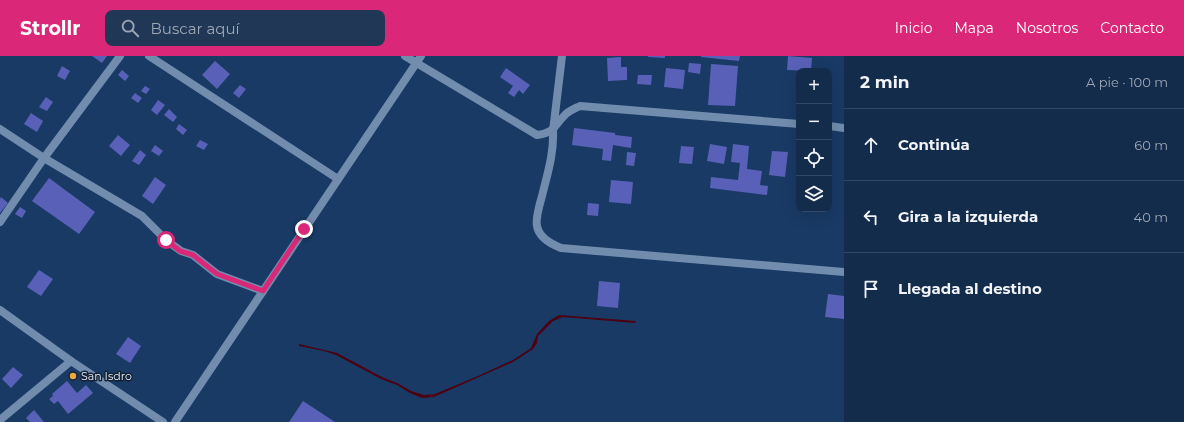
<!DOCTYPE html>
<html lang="es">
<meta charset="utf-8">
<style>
:root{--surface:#132c4c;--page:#203856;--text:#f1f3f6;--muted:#9da7b5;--line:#324864;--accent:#db2777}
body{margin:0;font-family:Montserrat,sans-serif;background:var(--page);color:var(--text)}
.controls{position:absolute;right:12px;top:12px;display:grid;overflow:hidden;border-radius:8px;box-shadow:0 4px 16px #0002}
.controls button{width:36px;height:36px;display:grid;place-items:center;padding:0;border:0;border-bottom:1px solid var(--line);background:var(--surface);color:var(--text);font:20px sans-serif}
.stop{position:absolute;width:12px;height:12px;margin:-9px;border:3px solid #db2777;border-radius:50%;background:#fff}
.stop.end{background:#db2777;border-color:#fff;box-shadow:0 1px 4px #0008}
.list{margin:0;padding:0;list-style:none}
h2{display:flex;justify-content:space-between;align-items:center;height:52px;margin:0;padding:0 16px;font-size:17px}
h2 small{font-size:13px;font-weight:400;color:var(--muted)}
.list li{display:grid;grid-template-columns:26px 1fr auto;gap:12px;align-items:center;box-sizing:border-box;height:72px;padding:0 16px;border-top:1px solid var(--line)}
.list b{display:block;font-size:15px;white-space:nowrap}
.list em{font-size:13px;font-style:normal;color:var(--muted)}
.icon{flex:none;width:22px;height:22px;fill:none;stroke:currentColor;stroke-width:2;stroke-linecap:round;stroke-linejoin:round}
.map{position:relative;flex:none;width:844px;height:366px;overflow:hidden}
header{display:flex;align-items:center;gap:24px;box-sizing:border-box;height:56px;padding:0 20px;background:var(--accent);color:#fff}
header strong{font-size:19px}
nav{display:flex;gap:22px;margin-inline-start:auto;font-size:14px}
.search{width:280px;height:36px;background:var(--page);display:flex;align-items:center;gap:10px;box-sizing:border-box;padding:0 14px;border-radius:8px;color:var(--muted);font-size:15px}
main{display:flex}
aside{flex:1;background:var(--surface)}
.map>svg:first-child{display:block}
.water{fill:#4c0012}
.building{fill:#5861b7}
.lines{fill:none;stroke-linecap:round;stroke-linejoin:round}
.minor{stroke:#728cae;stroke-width:8}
.tertiary{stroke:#728cae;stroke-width:8}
.route{stroke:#db2777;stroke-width:5}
.poi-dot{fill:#eba93a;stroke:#132235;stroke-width:1.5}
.labels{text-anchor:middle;stroke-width:3;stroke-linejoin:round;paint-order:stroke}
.poi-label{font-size:11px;fill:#e7effa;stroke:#132235;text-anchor:start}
</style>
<header>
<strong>Strollr</strong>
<div class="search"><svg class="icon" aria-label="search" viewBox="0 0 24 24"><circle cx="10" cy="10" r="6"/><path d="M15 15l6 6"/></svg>Buscar aquí</div>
<nav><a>Inicio</a><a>Mapa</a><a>Nosotros</a><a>Contacto</a></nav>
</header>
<main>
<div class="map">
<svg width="844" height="366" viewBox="0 0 844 366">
<rect width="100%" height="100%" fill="#193a65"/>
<!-- water -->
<polygon class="water" points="559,259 636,265 635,267 563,261 553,265 538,280 537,287 533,293 513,306 434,341 422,342 410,337 397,329 381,323 336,299 324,295 299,290 299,288 337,297 382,321 397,327 411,335 424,339 435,338 478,320 513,304 531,292 537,278 549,265"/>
<!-- building -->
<g class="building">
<polygon points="92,0 107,0 102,7"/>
<polygon points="648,0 665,0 665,2 648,1"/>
<polygon points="701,0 740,0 739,5 701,1"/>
<polygon points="788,0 812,2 811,15 787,14"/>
<polygon points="621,1 621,11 627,11 627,24 608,25 607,2"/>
<polygon points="215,5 230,18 217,33 202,19"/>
<polygon points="689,7 701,8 700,18 688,16"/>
<polygon points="711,8 738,10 735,50 708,49"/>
<polygon points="62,10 70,15 65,24 57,20"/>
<polygon points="506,12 530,29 523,38 519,34 514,41 508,37 513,30 500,21"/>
<polygon points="666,12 685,14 683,33 664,31"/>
<polygon points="122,14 129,20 125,25 118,19"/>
<polygon points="638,19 652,19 651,29 637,28"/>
<polygon points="240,29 246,33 239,42 233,37"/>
<polygon points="145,30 150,33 146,38 141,35"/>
<polygon points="135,37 142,42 138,47 131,42"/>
<polygon points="46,41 53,46 47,55 39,51"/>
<polygon points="158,44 165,49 157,59 151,54"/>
<polygon points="169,53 177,61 173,66 164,59"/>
<polygon points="31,57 43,65 37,76 24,68"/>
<polygon points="179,68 187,74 183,79 176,73"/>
<polygon points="574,72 615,77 615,79 632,81 631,92 613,89 611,105 602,104 603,93 572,89"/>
<polygon points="118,79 130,89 121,100 109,90"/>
<polygon points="200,84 208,88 204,94 196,90"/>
<polygon points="710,88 727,91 724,108 707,105"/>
<polygon points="733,88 749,90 747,113 762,115 760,129 768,130 767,139 710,132 711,121 738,124 740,107 731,106"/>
<polygon points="155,89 163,95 159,100 151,95"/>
<polygon points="681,90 694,91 692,108 679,107"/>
<polygon points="140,94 146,99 139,109 132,105"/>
<polygon points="772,95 788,96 785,121 769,119"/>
<polygon points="627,96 636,97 634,110 626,109"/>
<polygon points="155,121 166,129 153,148 142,140"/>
<polygon points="49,122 95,156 79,178 32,145"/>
<polygon points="611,124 633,126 631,148 609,146"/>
<polygon points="1,141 8,147 0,157 0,143"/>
<polygon points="588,147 599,148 598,160 587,159"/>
<polygon points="20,151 26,155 22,162 15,158"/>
<polygon points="39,214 53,223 41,240 27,231"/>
<polygon points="599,225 620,227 618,252 597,250"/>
<polygon points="828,238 844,240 844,263 825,261"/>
<polygon points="128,281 141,290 130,307 116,298"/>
<polygon points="13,311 23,319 11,332 2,323"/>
<polygon points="67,325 77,337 86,329 93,337 68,358 58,345 54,348 49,343 53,340 52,338"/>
<polygon points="303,345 335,366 289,366"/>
<polygon points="34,354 44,366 30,366 26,362"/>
</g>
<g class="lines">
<!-- minor -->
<g class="minor">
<polyline points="149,0 338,123"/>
<path d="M405,0l132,79c17,-2 16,-8 27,-19 4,-5 10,-7 16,-10l219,18"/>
<path d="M562,0l-9,75c1,21 -5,41 -10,61 -2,9 -8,25 -6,34 2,12 14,18 24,22l283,24"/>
<polyline points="829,70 844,72"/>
<polyline points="0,73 44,102 142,160 166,184 181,195 193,199 217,218 263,235"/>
<polyline points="0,166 44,102 120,0"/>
<polyline points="0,364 71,305"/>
<polyline points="175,366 421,0"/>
</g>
<!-- tertiary -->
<polyline class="tertiary" points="0,254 71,305 163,366"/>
</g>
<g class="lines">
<!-- route -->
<polyline class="route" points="166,184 180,195 193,199 217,218 263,235 304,173"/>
</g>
<!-- markers -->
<circle class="poi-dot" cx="73" cy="320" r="4"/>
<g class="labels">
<!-- poi labels -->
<g class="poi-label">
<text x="81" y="324">San Isdro</text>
</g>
</g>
</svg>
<div class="controls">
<button>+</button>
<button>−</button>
<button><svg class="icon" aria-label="locate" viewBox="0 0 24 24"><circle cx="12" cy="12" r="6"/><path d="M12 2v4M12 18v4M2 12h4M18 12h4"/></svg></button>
<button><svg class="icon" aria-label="layers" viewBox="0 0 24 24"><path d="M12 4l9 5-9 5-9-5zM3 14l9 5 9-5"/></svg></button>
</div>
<div class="stop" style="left:166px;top:184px"></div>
<div class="stop end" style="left:304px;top:173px"></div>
</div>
<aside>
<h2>2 min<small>A pie · 100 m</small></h2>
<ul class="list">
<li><svg class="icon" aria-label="ahead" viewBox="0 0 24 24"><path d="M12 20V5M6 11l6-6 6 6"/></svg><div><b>Continúa</b></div><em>60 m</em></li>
<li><svg class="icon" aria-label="left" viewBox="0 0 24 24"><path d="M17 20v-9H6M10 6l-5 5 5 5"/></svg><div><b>Gira a la izquierda</b></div><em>40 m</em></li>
<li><svg class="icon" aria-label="arrive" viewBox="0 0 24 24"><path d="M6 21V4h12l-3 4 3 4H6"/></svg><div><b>Llegada al destino</b></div></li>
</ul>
</aside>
</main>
